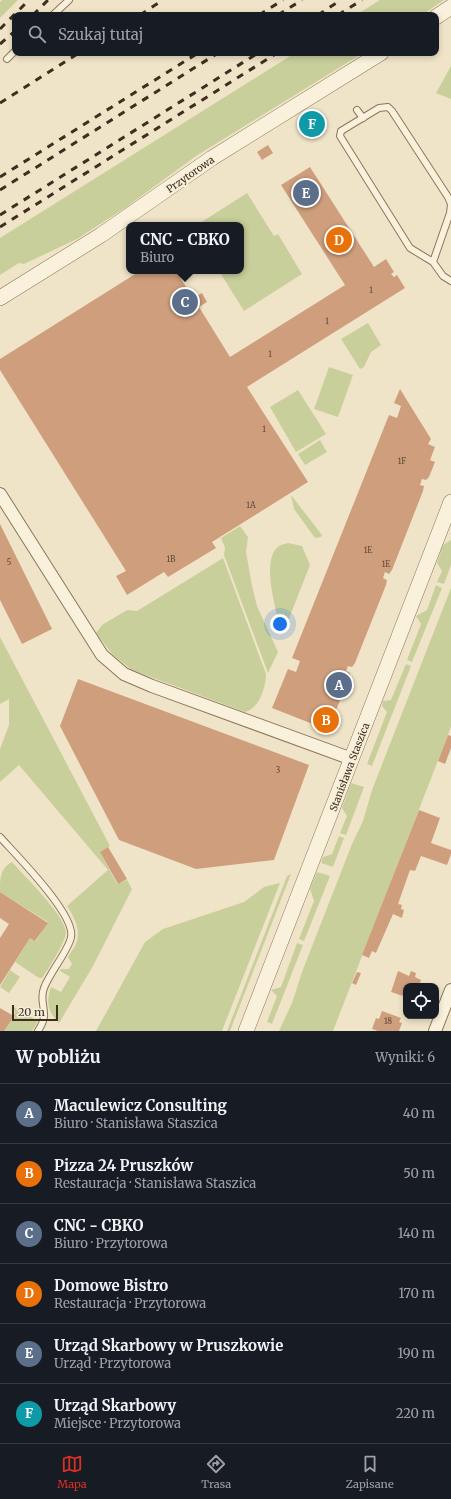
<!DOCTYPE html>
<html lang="pl">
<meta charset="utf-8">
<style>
:root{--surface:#171b24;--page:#242831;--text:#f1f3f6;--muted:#9ea1a6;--line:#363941;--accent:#d93025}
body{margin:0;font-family:Merriweather,serif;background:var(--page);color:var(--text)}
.controls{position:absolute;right:12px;bottom:12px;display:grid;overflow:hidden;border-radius:8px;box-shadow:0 2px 6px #0003}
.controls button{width:36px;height:36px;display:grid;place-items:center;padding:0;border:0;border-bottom:1px solid var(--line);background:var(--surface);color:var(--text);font:20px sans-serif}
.scale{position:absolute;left:12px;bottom:10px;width:46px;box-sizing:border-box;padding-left:4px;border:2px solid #3d2e20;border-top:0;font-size:11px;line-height:14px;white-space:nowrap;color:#3d2e20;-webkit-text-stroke:3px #f7eed8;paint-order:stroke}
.you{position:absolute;left:280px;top:624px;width:14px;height:14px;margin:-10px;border:3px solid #fff;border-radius:50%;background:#1a73e8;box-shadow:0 0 0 6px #1a73e833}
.badge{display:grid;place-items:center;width:26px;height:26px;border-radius:50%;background:var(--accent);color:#fff;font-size:13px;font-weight:700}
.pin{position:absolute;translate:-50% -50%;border:2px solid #fff;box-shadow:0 1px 4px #0006}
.popup{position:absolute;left:126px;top:222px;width:118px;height:52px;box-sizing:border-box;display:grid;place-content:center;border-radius:8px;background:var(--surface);filter:drop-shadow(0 1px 3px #0005);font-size:13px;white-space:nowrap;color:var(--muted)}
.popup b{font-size:15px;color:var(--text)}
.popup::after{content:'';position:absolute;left:50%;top:100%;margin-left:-8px;border:8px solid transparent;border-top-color:var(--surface)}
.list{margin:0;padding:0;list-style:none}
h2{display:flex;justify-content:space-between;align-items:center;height:52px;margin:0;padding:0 16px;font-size:17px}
h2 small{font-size:13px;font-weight:400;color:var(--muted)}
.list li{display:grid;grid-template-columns:26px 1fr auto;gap:12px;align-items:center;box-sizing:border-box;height:60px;padding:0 16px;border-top:1px solid var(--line)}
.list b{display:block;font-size:15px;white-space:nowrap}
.list p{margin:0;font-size:13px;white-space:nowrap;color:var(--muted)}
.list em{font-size:13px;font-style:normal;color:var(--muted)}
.icon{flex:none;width:22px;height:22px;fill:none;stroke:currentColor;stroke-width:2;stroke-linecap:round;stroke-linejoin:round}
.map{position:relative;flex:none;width:451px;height:1031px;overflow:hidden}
.search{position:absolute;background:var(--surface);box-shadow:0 2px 6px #0003;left:12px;right:12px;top:12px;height:44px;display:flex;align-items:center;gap:10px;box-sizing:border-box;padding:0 14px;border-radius:8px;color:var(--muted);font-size:15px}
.sheet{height:412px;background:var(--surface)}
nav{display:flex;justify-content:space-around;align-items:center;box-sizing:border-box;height:56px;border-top:1px solid var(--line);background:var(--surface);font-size:11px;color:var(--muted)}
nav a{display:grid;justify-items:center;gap:2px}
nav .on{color:var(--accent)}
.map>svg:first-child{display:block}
.green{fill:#c9cf9b}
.building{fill:#cf9f7d}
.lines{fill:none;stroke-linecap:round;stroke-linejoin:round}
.service-casing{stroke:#8d765c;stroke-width:8}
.minor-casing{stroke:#8d765c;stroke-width:14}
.tertiary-casing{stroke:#8d765c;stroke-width:16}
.service{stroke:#faf1dc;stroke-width:6}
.minor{stroke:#faf1dc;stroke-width:12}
.tertiary{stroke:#faf1dc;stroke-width:15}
.rail{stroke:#3d2e20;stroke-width:3;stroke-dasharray:7 7;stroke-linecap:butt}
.labels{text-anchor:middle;stroke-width:4;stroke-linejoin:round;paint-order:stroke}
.number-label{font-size:8px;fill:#624a37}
.street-label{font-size:10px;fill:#3d2e20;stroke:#f7eed8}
</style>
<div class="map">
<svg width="451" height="1031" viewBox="0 0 451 1031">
<rect width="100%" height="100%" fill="#f0e4c8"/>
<!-- green -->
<g class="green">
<polygon points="2,0 18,0 0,18 0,2"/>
<polygon points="380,0 444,0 422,15 356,15"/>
<polygon points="295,53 363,53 196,156 125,208 77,239 24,264 19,263 0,275 0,238"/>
<polygon points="451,66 451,99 436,93"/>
<polygon points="247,193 274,236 278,234 302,274 244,311 219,271 241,271 241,225 197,225"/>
<polygon points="368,323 381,345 371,352 364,367 360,369 341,339"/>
<polygon points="329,367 353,375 338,417 314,409"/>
<polygon points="298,390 326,434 296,452 270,407"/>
<polygon points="320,440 327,452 305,465 298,454"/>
<polygon points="291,495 322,535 321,537 315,538 294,509"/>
<polygon points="240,526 248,537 246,552 252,586 257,606 278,652 268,673 224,555 225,548 221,538"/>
<polygon points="451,540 451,565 444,584 437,582 442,571 437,563 443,545"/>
<path d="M288,543l14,3 8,19 -24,61 -7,-3c-4,-17 -18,-65 0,-77 3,-2 7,-2 9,-3z"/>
<path d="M223,558l43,116c0,13 -7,35 -21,38l-113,-42 -19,-15 -17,-22 6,-8 25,-15 10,1z"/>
<polygon points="436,585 442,588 412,662 407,660 421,624 416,616 427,610"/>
<polygon points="451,588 451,727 333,1031 279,1031 292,1003 302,972 352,844 363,821 372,790"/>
<path d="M0,637l110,209 -10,6 17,32 10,-4 5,9 -39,77 -34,57c-12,-12 -13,-21 -8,-36l10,5 9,-15 -10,-6 1,-2h8l3,-5 -4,-7c2,-4 5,-7 7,-11 7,-14 0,-28 -8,-40l41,-36 -89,-105 -19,17v-33l9,-24v-26l-9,5z"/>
<polygon points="406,664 411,666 372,766 367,764 387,712 382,706 383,701 391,700"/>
<polygon points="351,783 364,787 346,835 340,833 347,816 342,808"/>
<polygon points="339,836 344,838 333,867 321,863 323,857 332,854"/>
<path d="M12,862c13,15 52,52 54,70 0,9 -18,38 -24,46h-3l-24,-16 15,-24 6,3 12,-19 -48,-30c0,-13 0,-24 12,-30z"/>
<polygon points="317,872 330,876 304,941 299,939 314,901 310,889"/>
<polygon points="291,874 230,1031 227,1031 287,876"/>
<polygon points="280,883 222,1031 96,1031 145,942 163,929 244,902 264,887"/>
<polygon points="297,943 303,945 272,1024 267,1022 277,996 271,990 281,987"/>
<polygon points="10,970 20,977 9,993 0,987"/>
<polygon points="14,1007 38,1021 32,1031 4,1031 15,1015"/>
</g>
<!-- building -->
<g class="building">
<polygon points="268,145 273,153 262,160 257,152"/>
<polygon points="310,167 374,267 386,259 394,272 391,274 394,277 397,275 405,288 247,387 308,482 212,542 216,548 168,577 164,572 127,595 116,576 126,571 0,370 0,359 140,271 176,271 193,298 202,293 207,302 199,307 230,357 345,285 281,185"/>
<polygon points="400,389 431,439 428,444 435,447 430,460 435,462 429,477 426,480 422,479 420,485 424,486 423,491 392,570 389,574 385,572 383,578 387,580 386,585 355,663 352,667 348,666 346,671 350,673 349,678 328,730 272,708 288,669 296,672 300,661 292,658 389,415 397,418 401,406 394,403"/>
<polygon points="0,524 52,629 22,644 0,600"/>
<polygon points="78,679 309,765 274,860 196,869 119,840 60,726"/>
<polygon points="448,735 451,736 451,748 445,764 438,761"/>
<polygon points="419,810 440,818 431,843 451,850 451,854 447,865 421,856 415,871 410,870 398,904 402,905 401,909 404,910 402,918 393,914 376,953 372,951 369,958 362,955"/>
<polygon points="108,847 127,879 118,884 100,852"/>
<polygon points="0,892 48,923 35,941 30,938 0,985 0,938 9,924 0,918"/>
<polygon points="398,971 409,976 411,971 416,973 415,977 421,980 419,986 406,986 406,997 391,992"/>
<polygon points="357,972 361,973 356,985 352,983"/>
<polygon points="0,1008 12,1015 13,1013 15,1015 4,1031 0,1031"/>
<polygon points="382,1011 401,1018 399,1022 402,1023 399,1031 378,1031 372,1029 376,1018 379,1019"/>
</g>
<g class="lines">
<defs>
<g id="service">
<polyline points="53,15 69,0"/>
<polyline points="7,59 15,51"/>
<polyline points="357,110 363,118"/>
<polyline points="433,262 450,213 451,204 448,197 392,111 388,107 379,108 341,131 340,136 410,248 433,262 443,276 451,281"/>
<path d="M0,837c16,18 76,78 71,100 -2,13 -21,35 -27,51 -4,10 0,16 0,26 1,6 -3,12 -6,17"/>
</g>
<g id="minor">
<polyline points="0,494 102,655 124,674 152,686 352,759"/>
<polyline points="435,1031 451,990"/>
</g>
<g id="tertiary">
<polyline points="436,17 451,7"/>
<polyline points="0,298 101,235 212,158 381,53"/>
<polyline points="246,1031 451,502"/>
</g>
</defs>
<!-- service casing -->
<use href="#service" class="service-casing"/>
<!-- minor casing -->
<use href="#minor" class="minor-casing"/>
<!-- tertiary casing -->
<use href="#tertiary" class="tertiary-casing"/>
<!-- service -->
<use href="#service" class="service"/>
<!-- minor -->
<use href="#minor" class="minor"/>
<!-- tertiary -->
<use href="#tertiary" class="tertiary"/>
<!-- rail -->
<g class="rail">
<polyline points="33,15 48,0"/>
<polyline points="140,15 163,0"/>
<polyline points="259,15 283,0"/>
<polyline points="278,15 302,0"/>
<polyline points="318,15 341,0"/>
<polyline points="338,15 362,0"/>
<polyline points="0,29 29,0"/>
<polyline points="0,44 15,31"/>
<polyline points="0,103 79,53"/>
<polyline points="0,177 198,53"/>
<polyline points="0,190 218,53"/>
<polyline points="0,215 258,53"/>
<polyline points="0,227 277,53"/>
</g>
</g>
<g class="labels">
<!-- number labels -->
<g class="number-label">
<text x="371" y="293">1</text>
<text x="327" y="324">1</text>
<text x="270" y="357">1</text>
<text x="264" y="432">1</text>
<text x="402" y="464">1F</text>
<text x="251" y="508">1A</text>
<text x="368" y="553">1E</text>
<text x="171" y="562">1B</text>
<text x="9" y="565">5</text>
<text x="386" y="567">1E</text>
<text x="278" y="773">3</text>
<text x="388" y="1024">18</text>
</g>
<!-- street labels -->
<g class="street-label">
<text transform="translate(190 174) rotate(-35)" y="4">Przytorowa</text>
<text transform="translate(349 767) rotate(-69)" y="4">Stanisława Staszica</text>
</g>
</g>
</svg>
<div class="controls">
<button><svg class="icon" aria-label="locate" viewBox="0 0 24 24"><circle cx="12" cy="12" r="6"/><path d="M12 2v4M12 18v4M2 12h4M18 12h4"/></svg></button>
</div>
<div class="scale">20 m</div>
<div class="you"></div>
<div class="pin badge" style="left:339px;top:685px;background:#5c6f8a">A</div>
<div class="pin badge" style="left:326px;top:720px;background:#e8710a">B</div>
<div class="pin badge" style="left:185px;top:302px;background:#5c6f8a">C</div>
<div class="popup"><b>CNC - CBKO</b>Biuro</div>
<div class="pin badge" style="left:339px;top:240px;background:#e8710a">D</div>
<div class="pin badge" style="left:306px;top:193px;background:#5c6f8a">E</div>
<div class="pin badge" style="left:312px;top:124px;background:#0f9aa8">F</div>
<div class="search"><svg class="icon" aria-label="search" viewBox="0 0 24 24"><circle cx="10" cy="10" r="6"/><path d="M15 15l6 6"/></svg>Szukaj tutaj</div>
</div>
<section class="sheet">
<h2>W pobliżu<small>Wyniki: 6</small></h2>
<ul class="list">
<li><span class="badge" style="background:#5c6f8a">A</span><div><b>Maculewicz Consulting</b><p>Biuro · Stanisława Staszica</p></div><em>40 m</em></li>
<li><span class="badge" style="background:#e8710a">B</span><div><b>Pizza 24 Pruszków</b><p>Restauracja · Stanisława Staszica</p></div><em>50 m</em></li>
<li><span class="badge" style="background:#5c6f8a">C</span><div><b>CNC - CBKO</b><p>Biuro · Przytorowa</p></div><em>140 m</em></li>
<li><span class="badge" style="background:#e8710a">D</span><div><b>Domowe Bistro</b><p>Restauracja · Przytorowa</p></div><em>170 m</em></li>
<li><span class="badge" style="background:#5c6f8a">E</span><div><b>Urząd Skarbowy w Pruszkowie</b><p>Urząd · Przytorowa</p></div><em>190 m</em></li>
<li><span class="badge" style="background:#0f9aa8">F</span><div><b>Urząd Skarbowy</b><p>Miejsce · Przytorowa</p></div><em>220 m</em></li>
</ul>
</section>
<nav>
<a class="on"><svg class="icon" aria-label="map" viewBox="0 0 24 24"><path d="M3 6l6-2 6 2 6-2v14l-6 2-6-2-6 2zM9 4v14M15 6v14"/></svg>Mapa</a>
<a><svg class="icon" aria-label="directions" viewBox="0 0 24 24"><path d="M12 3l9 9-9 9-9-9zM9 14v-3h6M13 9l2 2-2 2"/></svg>Trasa</a>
<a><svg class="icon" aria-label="saved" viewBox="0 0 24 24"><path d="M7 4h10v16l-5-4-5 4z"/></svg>Zapisane</a>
</nav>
